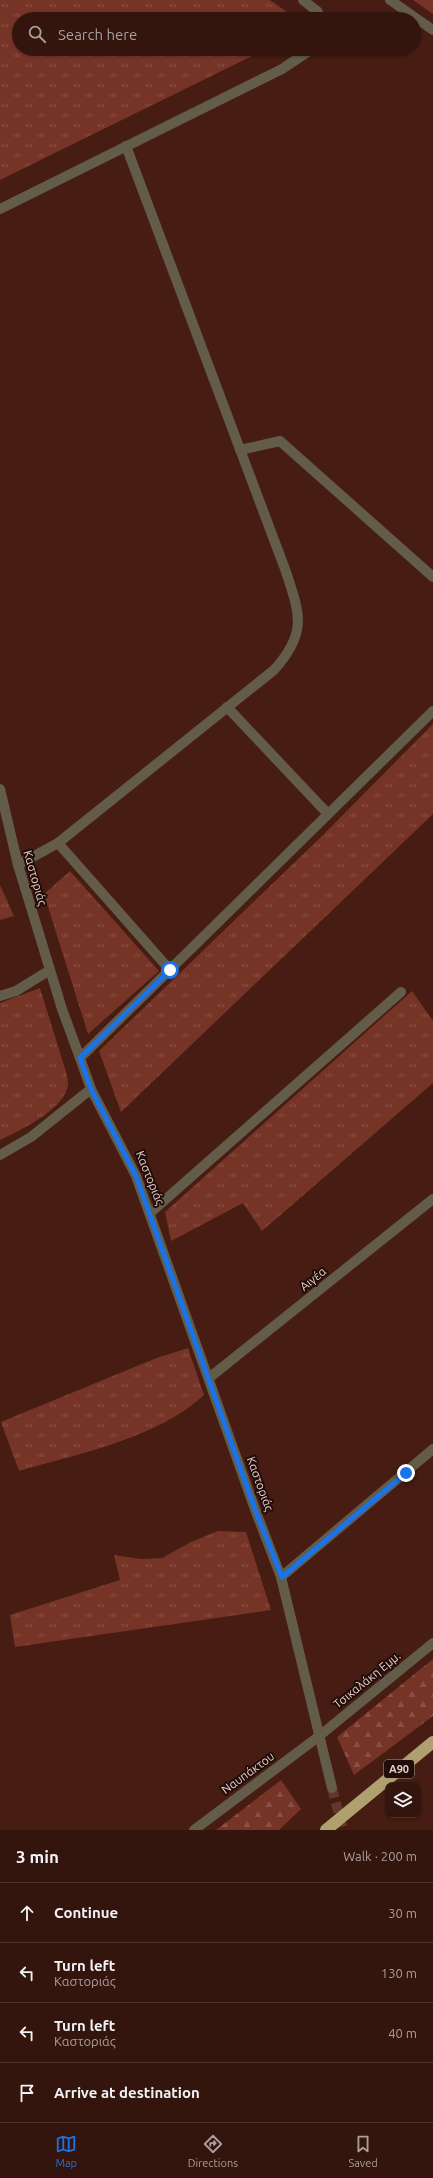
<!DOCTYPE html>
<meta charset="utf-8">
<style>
:root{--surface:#34150e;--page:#3c1e17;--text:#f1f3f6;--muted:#a99f9e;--line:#4e342e;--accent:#1a73e8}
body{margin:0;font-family:Ubuntu,sans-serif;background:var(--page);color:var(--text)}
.controls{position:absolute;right:12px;bottom:12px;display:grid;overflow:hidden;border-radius:8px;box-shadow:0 1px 3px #0004}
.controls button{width:36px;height:36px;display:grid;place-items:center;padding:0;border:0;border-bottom:1px solid var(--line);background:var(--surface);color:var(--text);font:20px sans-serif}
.stop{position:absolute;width:12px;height:12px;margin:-9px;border:3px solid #1a73e8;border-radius:50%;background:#fff}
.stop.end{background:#1a73e8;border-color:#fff;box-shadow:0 1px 4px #0008}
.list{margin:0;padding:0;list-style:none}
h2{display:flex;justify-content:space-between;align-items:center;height:52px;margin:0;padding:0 16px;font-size:17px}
h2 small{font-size:13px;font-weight:400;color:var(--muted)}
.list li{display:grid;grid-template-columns:26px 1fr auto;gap:12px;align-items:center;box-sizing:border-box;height:60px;padding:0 16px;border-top:1px solid var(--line)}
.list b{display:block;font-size:15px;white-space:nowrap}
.list p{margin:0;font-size:13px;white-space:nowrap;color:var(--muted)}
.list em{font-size:13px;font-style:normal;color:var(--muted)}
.icon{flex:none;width:22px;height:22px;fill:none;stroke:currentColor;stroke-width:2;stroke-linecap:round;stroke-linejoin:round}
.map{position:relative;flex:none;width:433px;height:1830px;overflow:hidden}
.search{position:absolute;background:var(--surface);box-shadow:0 1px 3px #0004;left:12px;right:12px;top:12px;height:44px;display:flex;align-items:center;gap:10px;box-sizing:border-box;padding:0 14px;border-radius:22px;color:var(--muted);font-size:15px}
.sheet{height:292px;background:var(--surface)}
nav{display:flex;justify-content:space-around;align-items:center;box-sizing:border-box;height:56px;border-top:1px solid var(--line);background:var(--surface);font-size:11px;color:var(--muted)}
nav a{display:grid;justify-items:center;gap:2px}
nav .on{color:var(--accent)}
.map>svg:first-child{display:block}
.grass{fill:url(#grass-tufts)}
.forest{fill:url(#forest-firs)}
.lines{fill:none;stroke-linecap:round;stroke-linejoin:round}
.minor-tunnel{stroke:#5f372e;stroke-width:10;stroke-dasharray:10 5;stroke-linecap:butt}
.service{stroke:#625c49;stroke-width:10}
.minor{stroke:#625c49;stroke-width:10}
.motorway{stroke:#afa070;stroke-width:12}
.route{stroke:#1a73e8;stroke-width:5}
.labels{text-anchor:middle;stroke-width:4;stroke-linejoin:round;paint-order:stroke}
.shield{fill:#200d09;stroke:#ae948f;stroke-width:1}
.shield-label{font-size:11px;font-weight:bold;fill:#ebcec8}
.street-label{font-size:12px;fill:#ebcec8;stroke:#200d09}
</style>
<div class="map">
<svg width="433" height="1830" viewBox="0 0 433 1830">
<defs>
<pattern id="grass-tufts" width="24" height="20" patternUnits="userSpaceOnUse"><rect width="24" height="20" fill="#763427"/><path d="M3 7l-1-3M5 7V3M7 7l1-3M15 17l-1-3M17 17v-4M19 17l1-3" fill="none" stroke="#8a5045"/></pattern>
<pattern id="forest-firs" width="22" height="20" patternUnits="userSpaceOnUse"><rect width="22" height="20" fill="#763427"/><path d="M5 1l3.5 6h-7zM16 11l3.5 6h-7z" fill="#8a5045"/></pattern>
</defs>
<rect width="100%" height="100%" fill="#461c13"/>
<!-- grass -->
<g class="grass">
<polygon points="0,0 270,0 297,19 19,19 19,49 266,49 0,180"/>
<polygon points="413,0 433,0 433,14"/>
<polygon points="433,724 433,814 121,1112 99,1051 323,835"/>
<polygon points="70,871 159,971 88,1034 44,894"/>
<polygon points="0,885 14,916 0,920"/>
<path d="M40,988l26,84c1,4 2,9 2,12 -2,25 -49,47 -68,56v-137z"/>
<polygon points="412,991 433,1021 433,1083 262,1231 243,1203 171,1241 165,1212"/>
<path d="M188,1348l16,47c-46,43 -126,59 -185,76l-18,-49 153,-63z"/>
<polygon points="218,1531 246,1532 271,1610 15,1647 10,1615 120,1580 114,1555 141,1559 162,1558 191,1542"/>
</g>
<!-- forest -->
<g class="forest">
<polygon points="433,1659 433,1716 354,1775 337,1737"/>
<polygon points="281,1780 301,1809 279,1830 216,1830"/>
</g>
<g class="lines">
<!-- minor-tunnel -->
<polyline class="minor-tunnel" points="332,1788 343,1830"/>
<!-- service -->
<polyline class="service" points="227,707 328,814"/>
<!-- minor -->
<g class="minor">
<polyline points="303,0 317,11 322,19"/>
<polyline points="390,0 433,30"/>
<polyline points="0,209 282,69 312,49"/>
<polyline points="240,450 280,441 433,577"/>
<polyline points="0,789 18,865 62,1009 80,1058 91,1089 136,1176 256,1512 281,1577 332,1788"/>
<polyline points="58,843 170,970"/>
<path d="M18,865l40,-22 216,-173c34,-38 26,-56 11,-101l-159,-423"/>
<polyline points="0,996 16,991 50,970"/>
<polyline points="80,1058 433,711"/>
<polyline points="0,1155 31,1137 91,1089"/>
<polyline points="150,1213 401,992"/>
<polyline points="209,1378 433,1199"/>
<polyline points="281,1577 433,1449"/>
<polyline points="194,1830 318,1737 433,1643"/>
</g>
<!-- motorway -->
<polyline class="motorway" points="326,1830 433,1742"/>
</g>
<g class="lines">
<!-- route -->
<polyline class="route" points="170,970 80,1058 91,1089 136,1176 256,1512 282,1577 406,1473"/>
</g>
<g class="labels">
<!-- shield labels -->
<rect class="shield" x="384" y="1760" width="30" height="18" rx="3"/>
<g class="shield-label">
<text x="399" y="1773">Α90</text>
</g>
<!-- street labels -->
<g class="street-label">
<text transform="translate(35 878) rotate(74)" y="4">Καστοριάς</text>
<text transform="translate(150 1178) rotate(68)" y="4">Καστοριάς</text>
<text transform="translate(313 1279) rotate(-39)" y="4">Αιγέα</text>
<text transform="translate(260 1484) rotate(70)" y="4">Καστοριάς</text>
<text transform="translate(367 1680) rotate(-39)" y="4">Τσικαλάκη Εμμ.</text>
<text transform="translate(248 1773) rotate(-36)" y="4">Ναυπάκτου</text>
</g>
</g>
</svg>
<div class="controls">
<button><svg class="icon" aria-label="layers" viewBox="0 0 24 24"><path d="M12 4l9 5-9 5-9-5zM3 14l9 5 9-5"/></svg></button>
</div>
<div class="stop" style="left:170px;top:970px"></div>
<div class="stop end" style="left:406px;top:1473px"></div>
<div class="search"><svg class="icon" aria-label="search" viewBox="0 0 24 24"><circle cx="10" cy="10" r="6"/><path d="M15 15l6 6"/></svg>Search here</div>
</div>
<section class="sheet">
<h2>3 min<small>Walk · 200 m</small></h2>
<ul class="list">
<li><svg class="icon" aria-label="ahead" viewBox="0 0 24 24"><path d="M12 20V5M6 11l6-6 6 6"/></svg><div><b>Continue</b></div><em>30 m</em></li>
<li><svg class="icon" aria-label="left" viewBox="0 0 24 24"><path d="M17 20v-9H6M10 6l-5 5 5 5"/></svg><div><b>Turn left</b><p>Καστοριάς</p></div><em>130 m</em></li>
<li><svg class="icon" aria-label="left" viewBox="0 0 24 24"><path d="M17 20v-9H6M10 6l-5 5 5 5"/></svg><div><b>Turn left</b><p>Καστοριάς</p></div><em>40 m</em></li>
<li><svg class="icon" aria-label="arrive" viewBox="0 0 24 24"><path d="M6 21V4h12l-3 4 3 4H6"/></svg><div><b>Arrive at destination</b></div></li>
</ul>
</section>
<nav>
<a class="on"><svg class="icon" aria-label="map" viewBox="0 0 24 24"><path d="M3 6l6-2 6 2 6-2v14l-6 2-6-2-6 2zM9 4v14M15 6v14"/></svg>Map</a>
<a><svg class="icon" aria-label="directions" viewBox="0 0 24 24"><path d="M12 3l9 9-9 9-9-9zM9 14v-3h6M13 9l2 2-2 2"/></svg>Directions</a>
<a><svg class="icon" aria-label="saved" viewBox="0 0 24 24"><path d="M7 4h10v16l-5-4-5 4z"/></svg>Saved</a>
</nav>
